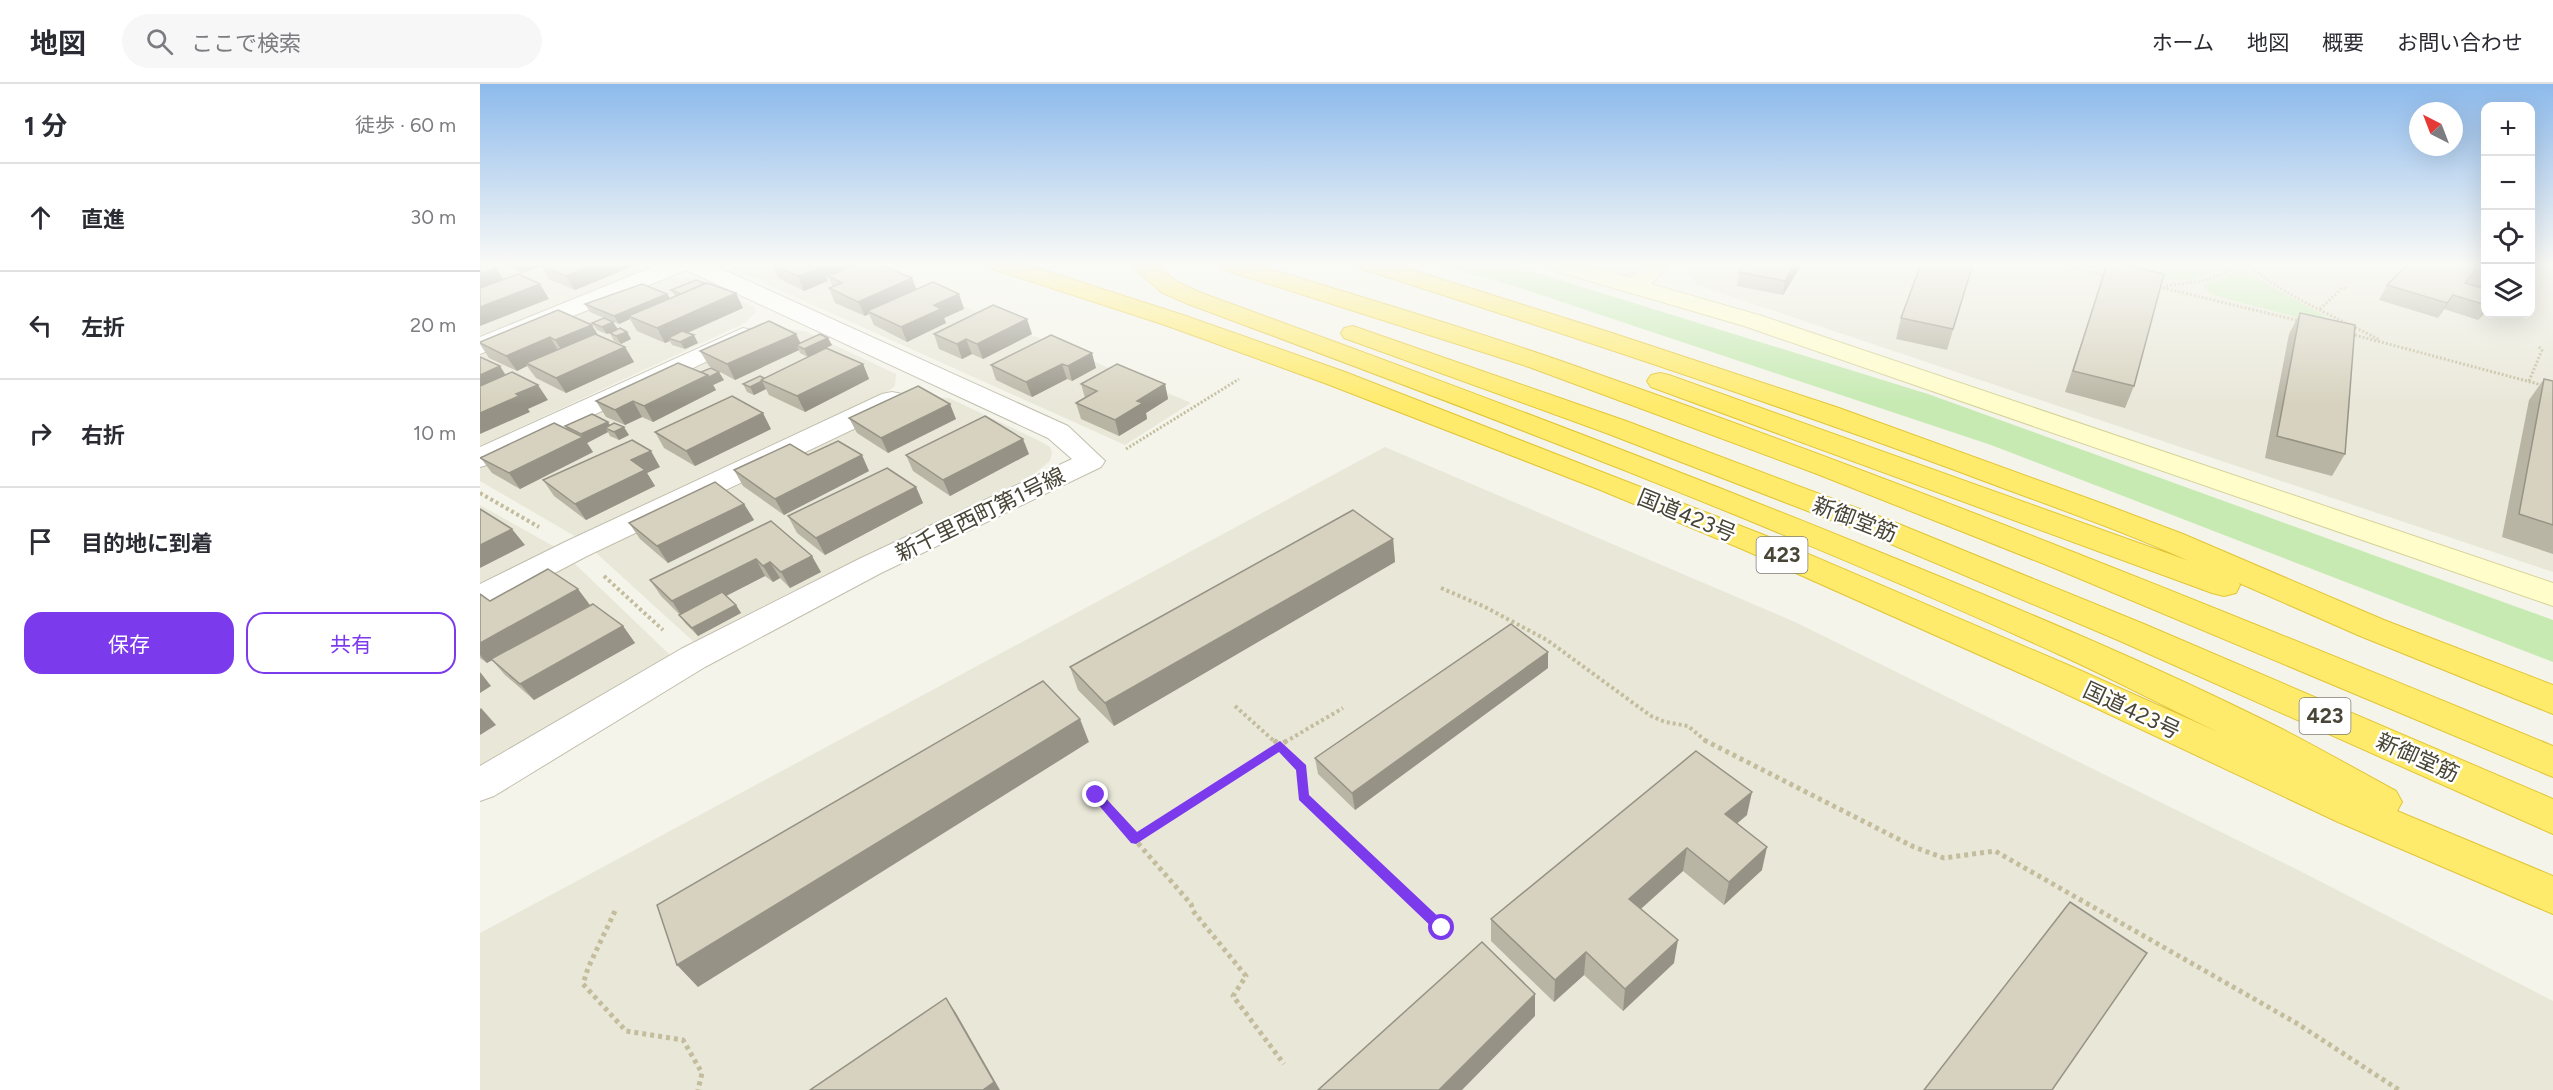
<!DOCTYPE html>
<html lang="ja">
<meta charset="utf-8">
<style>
:root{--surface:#fff;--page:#f7f7f7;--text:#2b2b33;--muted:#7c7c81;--line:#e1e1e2;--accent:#7c3aed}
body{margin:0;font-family:Figtree,"Noto Sans JP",sans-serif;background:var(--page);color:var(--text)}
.controls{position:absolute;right:18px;top:18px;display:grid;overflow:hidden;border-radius:12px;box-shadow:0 6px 24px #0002}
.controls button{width:54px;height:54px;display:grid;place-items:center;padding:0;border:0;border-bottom:2px solid var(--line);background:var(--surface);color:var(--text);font:30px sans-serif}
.compass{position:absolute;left:1929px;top:18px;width:54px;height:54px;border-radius:50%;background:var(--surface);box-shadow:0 6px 24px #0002;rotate:318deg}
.stop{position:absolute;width:18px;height:18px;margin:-14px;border:4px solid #7c3aed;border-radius:50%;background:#fff}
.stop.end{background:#7c3aed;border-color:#fff;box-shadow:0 2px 6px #0008}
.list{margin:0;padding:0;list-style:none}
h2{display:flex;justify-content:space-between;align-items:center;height:78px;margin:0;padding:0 24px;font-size:26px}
h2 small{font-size:20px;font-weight:400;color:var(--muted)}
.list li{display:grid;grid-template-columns:39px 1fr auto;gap:18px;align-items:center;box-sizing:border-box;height:108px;padding:0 24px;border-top:2px solid var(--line)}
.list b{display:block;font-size:22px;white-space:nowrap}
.list em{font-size:20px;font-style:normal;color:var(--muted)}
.actions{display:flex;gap:12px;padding:18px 24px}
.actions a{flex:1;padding:14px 0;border:2px solid var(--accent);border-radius:18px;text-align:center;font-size:21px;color:var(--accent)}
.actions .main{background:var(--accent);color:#fff}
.icon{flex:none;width:33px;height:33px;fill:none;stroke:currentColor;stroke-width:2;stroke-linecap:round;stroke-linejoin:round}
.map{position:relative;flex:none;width:2073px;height:1006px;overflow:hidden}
header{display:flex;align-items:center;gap:36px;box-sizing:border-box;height:84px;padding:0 30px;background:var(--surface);border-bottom:2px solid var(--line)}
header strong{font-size:28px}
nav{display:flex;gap:33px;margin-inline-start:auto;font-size:21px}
.search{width:420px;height:54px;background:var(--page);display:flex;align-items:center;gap:15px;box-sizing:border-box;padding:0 21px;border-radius:33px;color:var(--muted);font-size:22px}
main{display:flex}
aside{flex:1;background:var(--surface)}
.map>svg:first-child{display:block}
.residential{fill:#e9e7d8}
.green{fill:#c6eab2}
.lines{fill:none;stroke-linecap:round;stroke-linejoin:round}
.street-casing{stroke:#c1beac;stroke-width:2}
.secondary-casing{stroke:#d6d299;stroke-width:2}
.highway-casing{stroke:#e2c537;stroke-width:2}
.path-far2{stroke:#c3bd9d;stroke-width:3;stroke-dasharray:2 2;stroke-linecap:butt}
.path-far1{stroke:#c3bd9d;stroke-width:4;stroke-dasharray:3 3;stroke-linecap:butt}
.path{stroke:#c3bd9d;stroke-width:5;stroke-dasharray:4 4;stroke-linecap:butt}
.street{fill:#fff;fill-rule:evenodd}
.secondary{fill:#fffdca;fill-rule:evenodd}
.highway{fill:#ffeb6b;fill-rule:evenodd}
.wall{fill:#b9b5a4}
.shaded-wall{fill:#969386}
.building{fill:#d7d2bf;stroke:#969386;stroke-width:1.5}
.route{fill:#7c3aed}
.labels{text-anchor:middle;stroke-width:5;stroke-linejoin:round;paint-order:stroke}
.shield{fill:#fff;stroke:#807e73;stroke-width:1.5}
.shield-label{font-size:21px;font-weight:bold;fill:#494637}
.street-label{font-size:22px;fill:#494637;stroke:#fff}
</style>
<header>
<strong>地図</strong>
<div class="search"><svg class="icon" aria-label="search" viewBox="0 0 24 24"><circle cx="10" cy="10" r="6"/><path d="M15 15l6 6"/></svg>ここで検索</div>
<nav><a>ホーム</a><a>地図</a><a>概要</a><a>お問い合わせ</a></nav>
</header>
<main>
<aside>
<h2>1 分<small>徒歩 · 60 m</small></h2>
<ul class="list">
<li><svg class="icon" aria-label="ahead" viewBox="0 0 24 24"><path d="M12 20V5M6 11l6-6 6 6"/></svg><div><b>直進</b></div><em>30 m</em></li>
<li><svg class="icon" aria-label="left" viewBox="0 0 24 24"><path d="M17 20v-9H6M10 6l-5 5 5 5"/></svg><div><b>左折</b></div><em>20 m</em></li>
<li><svg class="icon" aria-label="right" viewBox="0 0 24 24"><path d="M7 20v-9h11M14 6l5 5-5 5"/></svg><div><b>右折</b></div><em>10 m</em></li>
<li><svg class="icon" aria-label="arrive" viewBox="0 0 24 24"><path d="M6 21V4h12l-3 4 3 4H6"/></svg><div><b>目的地に到着</b></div></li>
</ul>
<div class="actions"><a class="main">保存</a><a>共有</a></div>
</aside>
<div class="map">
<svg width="2073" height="1006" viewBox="0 0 2073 1006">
<rect width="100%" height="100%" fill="#f5f4ea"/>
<!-- residential -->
<g class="residential">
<polygon points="5,180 172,180 150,193 0,254 0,182"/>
<polygon points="242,180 376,180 455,213 465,214 711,319 645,361"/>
<polygon points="1077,180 1178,180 1155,203"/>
<polygon points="1215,180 2005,180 2006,230 2050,230 2051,180 2073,180 2073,488 1217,201 1207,189"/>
<polygon points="192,194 212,194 274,223 276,228 265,239 0,362 0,270 172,199"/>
<polygon points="305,245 325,247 416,290 415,302 402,312 98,454 0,397 0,384 281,251"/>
<polygon points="443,313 469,314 560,357 570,363 572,369 570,377 550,393 307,510 215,559 114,467 423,319"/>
<polygon points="905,363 1315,538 1820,787 2073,917 2073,1006 0,1006 0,849"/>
<polygon points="0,421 75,463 0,504"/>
<polygon points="92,477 191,572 0,683 0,527"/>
</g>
<!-- green -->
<g class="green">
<polygon points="956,180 1028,180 1448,310 2073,536 2073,578 1511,361 1034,202"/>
<polygon points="1604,180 1629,185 1629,180 1645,180 1682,187 1682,180 1745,180 1715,196 1676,196 1603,183"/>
<polygon points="1758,188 1771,191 1841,230 1846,234 1845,236 1828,236 1733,211 1724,204 1725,200"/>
</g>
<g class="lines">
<defs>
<g id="street">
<polygon points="180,180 231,180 588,342 625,377 621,383 401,489 225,583 14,712 0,717 0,682 201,565 379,475 592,375 568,354 206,186 0,270 0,253"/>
<polygon points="263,244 272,246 275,251 272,256 10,380 0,383 0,363"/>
<polygon points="412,308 422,310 425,316 422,322 107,472 12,522 0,525 0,500 85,458 402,310"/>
</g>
<polygon id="secondary" points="1066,180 1102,180 1151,194 1165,180 1189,180 1171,200 1282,232 2073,499 2073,522 1264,242 1069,185"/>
<g id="highway">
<path d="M510,180h34l159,51 162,57 419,163 311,133 145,65c-54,-26 -107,-54 -162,-79 -284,-130 -577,-241 -870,-350l-27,-12 -30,-27 24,-1 22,18 27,12c224,81 447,165 668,255 138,56 277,113 410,180 38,20 76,41 114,62l6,11 -5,9 156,65v38l-215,-92 -289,-136 -307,-137 -144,-60 -271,-105 -162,-59 -172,-56z"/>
<path d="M739,180h35c113,35 227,68 338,108 325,114 643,243 961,374v31l-494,-207 -242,-96 -288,-107 -307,-98z"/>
<path d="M879,180h34l219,69 227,75 270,98 74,28 201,86 169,65v29l-193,-78 -121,-53 1,2 -4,8 -12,3 -12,-3 -561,-206 -4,-6 4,-6 9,-2 9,2 520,186c-75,-34 -153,-60 -229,-89 -198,-73 -397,-139 -598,-203z"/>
<polygon points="873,242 1146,337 1409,436 1664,540 2073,715 2073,750 1640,557 1387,450 1126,349 864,254 861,249 864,244"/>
</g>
</defs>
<!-- street casing -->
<use href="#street" class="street-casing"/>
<!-- secondary casing -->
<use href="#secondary" class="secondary-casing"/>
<!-- highway casing -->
<use href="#highway" class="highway-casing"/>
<!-- path-far2 -->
<g class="path-far2">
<polyline points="1581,180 1627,192"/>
<path d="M1769,180c26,28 95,57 131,76"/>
<polyline points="1675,202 1820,237"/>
<polyline points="1686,202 1728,196 1768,180"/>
<polyline points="1840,225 1862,204 1868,204"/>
<polyline points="1871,250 2073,304"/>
<polyline points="2049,297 2062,266 2059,263"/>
<polyline points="646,365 759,295"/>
</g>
<!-- path-far1 -->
<g class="path-far1">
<polyline points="0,409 59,443"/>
<polyline points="124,492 183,546"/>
<polyline points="961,504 1005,523 1067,556 1171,632 1185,638 1208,642 1227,658"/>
<polyline points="755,622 795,658"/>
<polyline points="805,658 863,624"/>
</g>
<!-- path -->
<g class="path">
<polyline points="794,656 822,684 823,713 962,844"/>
<polyline points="1224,656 1434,763 1464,774 1515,767 1818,940 1919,1006"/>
<polyline points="616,711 711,820 713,827 766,892 753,912 804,980"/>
<polyline points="656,755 808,656"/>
<polyline points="135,827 108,884 103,900 146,947 203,956 222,989 218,1006"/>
</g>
<!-- street -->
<use href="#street" class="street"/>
<!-- secondary -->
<use href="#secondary" class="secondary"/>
<!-- highway -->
<use href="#highway" class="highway"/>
</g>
<!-- wall -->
<g class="wall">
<polygon points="20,180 159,180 95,206 69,195 61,182 42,189"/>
<polygon points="291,180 370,180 371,182 346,192 348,197 324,207 298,194"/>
<polygon points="1322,180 1303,211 1257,202 1259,188"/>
<polygon points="1493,180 1467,266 1416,255 1421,234"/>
<polygon points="1627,180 1654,302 1645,324 1585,308"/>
<polygon points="2006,180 2006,227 1998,236 1964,225 1958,234 1899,216 1907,201"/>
<polygon points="348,192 432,194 436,206 479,210 484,225 464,234 466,239 427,258 394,241 389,230 385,232 355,219 349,204 353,203"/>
<polygon points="191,206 263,224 208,249 218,259 205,265 192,261 190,257 185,259 157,247 150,235 139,240 129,236 133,238 138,245 147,248 151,255 141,260 134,257 130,249 127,250 117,246 112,239 124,234 110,228 105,220 187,210 190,215 195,212"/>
<polygon points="1820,229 1865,370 1852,392 1785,374 1809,250"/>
<polygon points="454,250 552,250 503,275 492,270 482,275 459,265"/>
<polygon points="118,251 145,263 154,278 86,309 56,294 47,282 37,287 9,274 0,260 0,258"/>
<polygon points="571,251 616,284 592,297 587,295 552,313 516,296 511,281"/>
<polygon points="320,259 352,261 346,264 383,280 389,295 325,328 289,311 286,305 274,311 267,308 263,300 284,294 328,273 320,269 319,266 255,296 229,282 220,267"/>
<polygon points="221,288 244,296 233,301 236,306 173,338 162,333 145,341 126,333 116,317"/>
<polygon points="2064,295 2073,297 2073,470 2022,453 2049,316"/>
<polygon points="601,300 685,300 688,315 666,329 667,335 639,352 601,335 596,319 605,314"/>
<polygon points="369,334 476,335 408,369 377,349"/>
<polygon points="130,341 149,351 139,356 130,352 128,348 107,359 113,368 40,405 12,389 0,373 87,345 85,342"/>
<polygon points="291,345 215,382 184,364 175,348"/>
<polygon points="549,370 470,412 433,387 426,371"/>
<polygon points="328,371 389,387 304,431 263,402 254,386"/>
<polygon points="180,383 167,389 175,402 106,436 74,412 63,396"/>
<polygon points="436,403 443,419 345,471 317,449 308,432"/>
<polygon points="264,420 274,436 188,479 160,455 149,439"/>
<polygon points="291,437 341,488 310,504 300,494 293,498 285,492 246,512 256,521 261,529 218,552 205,539 199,530 181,512 170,496"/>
<polygon points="913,455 915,478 634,642 598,606 590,583"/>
<polygon points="0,510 10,517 110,521 90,532 143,542 155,559 54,616 25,591 12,576 7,579 0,574"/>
<polygon points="1068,568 1068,584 875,726 838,690 835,674"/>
<polygon points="1267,731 1257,739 1282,786 1244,821 1203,787 1161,825 1194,879 1143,927 1104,891 1074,918 1011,857 1011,835"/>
</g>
<!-- shaded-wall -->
<g class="shaded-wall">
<polygon points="36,180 66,180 42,189"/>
<polygon points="116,180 159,180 95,206 86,192"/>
<polygon points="335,180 370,180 371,182 346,192 348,197 324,207 318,192"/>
<polygon points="1315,180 1322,180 1303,211 1305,197"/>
<polygon points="16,184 25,198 0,207 0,190"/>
<polygon points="432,194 438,209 387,227 389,230 385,232 378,218"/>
<polygon points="60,200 69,215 0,242 0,223"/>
<polygon points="256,209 263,224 193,255 188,254 190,257 185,259 177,244"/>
<polygon points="187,210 192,217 148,232 150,235 139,240 134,232"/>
<polygon points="479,210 484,225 464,234 466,239 427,258 421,243 454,221"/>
<polygon points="1973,211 1964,225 1958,234 1967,219"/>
<polygon points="2006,224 2006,227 1998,236"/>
<polygon points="547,235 552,250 503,275 497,260"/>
<polygon points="133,238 138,246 127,250 122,243"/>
<polygon points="112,241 121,256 85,271 75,256"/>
<polygon points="147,248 151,255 141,260 136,252"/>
<polygon points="316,250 323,264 316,261 319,266 255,296 247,280"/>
<polygon points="214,251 218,259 205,265 200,258"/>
<polygon points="70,253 79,268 46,279 47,282 37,287 26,272"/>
<polygon points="348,254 352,261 328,273 324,265"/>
<polygon points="486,255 492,270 482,275 477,260"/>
<polygon points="145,263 154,278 86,309 76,294"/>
<polygon points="612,269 616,284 592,297 588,282"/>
<polygon points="383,280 389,295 325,328 317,312"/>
<polygon points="582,280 587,295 552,313 546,298"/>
<polygon points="20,282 30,298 0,311 0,291"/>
<polygon points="239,288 244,296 233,301 236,306 173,338 164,322 228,291"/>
<polygon points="282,297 286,305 274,311 270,303"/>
<polygon points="685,300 688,315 666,329 667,335 639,352 635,336 657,317"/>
<polygon points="58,301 68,316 48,325 50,328 0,350 0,329 36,310"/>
<polygon points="153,317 162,333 145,341 135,326"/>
<polygon points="470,320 476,335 408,369 401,354"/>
<polygon points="283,329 291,345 215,382 206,367"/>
<polygon points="128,338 133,346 125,344 128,348 107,359 113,368 40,405 29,389 103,353 101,350"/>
<polygon points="144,343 149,351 139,356 134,348"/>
<polygon points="543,355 549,370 470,412 463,396"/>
<polygon points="171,367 180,383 167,389 175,402 106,436 95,420 151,376"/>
<polygon points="382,371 389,387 304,431 295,415"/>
<polygon points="436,403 443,419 345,471 336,454"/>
<polygon points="264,420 274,436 188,479 177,462"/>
<polygon points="32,445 45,461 0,484 0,461"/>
<polygon points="913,455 915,478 634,642 625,619"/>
<polygon points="332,472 341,488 310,504 301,488"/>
<polygon points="276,475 285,492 203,534 192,517"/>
<polygon points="290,478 300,494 293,498 283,482"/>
<polygon points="98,505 110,521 7,579 0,571 0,559"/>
<polygon points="256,521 261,529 218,552 212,544"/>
<polygon points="143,542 155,559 54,616 40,600"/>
<polygon points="1068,568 1068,584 875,726 872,709"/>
<polygon points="0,588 11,602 0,609"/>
<polygon points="1,624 16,641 0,651 0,625"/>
<polygon points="600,635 609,658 218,903 197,881"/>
<polygon points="1272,708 1267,731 1241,753 1245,730"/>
<polygon points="1287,763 1282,786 1244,821 1249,798"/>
<polygon points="1207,764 1203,787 1147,837 1149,815"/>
<polygon points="1198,856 1194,879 1143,927 1145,905"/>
<polygon points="1106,868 1104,891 1074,918 1075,896"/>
<polygon points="1055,910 1055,932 982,1006 959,1006"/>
<polygon points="466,914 476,929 520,1006 503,1006"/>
</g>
<!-- building -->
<g class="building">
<polygon points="0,180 8,180 16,184 0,190"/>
<polygon points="63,180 116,180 86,192 60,181"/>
<polygon points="291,180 336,180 342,183 318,192"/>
<polygon points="377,180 399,180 432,194 378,218 349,204 362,199 348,192"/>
<polygon points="1264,180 1315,180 1305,197 1259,188"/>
<polygon points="1441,180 1493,180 1473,245 1421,234"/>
<polygon points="1627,180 1640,180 1684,190 1654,302 1593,287"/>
<polygon points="1928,180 2006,180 2006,188 1996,185 1985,199 2006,205 2006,221 1973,211 1967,219 1907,201"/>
<polygon points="38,190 60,200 0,223 0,204"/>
<polygon points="216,196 225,199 201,210 191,206"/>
<polygon points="453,198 479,210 454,221 461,225 421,243 387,227"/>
<polygon points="227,199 256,209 177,244 148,232"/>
<polygon points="162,200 187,210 134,232 105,220"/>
<polygon points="513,221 547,235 497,260 486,255 477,260 454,250"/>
<polygon points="78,226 112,241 75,256 70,253 26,272 0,259 0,258"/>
<polygon points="1820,229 1875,241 1865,370 1797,352"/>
<polygon points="124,234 133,238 122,243 112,239"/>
<polygon points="289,237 316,250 247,280 220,267"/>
<polygon points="140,244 147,248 136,252 130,249"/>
<polygon points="202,247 214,251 200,258 188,254"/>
<polygon points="115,250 145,263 76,294 46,279"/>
<polygon points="340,250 348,254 324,265 316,261"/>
<polygon points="571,251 612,269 588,282 582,280 546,298 511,281"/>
<polygon points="346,264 383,280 317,312 281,296"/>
<polygon points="0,273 20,282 0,291"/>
<polygon points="198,279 228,291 164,322 153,317 135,326 116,317"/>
<polygon points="637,280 685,300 657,317 663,319 635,336 596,319 617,307 601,300"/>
<polygon points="231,284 239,288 229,293 228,291 221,288"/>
<polygon points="32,288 58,301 36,310 39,312 0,329 0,302"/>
<polygon points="280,292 284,294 281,296 282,297 270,303 263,300"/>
<polygon points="2064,295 2073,297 2073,441 2039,430"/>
<polygon points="438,302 470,320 401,354 369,334"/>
<polygon points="252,312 283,329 206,367 175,348"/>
<polygon points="112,330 128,338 101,350 85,342"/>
<polygon points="505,332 543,355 463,396 426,371"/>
<polygon points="74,339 103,353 29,389 0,374"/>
<polygon points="134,339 144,343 134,348 125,344"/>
<polygon points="152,356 171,367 151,376 165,386 95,420 63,396"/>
<polygon points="358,357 382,371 295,415 254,386 310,360 328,371"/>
<polygon points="407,384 436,403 336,454 308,432"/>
<polygon points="235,398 264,420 177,462 149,439"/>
<polygon points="0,425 32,445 0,461"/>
<polygon points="873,426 913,455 625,619 590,583"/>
<polygon points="291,437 332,472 301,488 290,478 283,482 276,475 192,517 170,496"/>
<polygon points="68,485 98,505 0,559 0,510 10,517"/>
<polygon points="242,508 256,521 212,544 199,531"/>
<polygon points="113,520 143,542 40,600 11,575"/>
<polygon points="1031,540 1068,568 872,709 835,674"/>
<polygon points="563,597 600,635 197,881 177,821"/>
<polygon points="1216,667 1272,708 1245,730 1287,763 1249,798 1207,764 1149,815 1198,856 1145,905 1106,868 1075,896 1011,835"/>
<polygon points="1590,818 1667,869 1572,1006 1444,1006"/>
<polygon points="1002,858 1055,910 959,1006 838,1006"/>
<polygon points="466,914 514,998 503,1006 330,1006"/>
</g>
<!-- sky -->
<linearGradient id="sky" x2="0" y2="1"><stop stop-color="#8dbaec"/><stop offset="0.56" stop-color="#fafaf6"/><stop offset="1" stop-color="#fafaf6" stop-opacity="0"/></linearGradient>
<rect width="2073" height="321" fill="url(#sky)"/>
<!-- route -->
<polygon class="route" points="800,657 826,681 829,711 966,840 968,844 966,848 957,848 819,716 816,686 799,668 656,760 651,759 610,711 616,706 620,708 657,748"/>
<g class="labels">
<!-- shield labels -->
<g class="shield">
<rect x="1276.5" y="453" width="51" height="36" rx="4.5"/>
<rect x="1819.5" y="614" width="51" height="36" rx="4.5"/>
</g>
<g class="shield-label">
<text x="1302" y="478">423</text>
<text x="1845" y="639">423</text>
</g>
<!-- street labels -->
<g class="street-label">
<text transform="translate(500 430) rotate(-26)" y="8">新千里西町第1号線</text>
<text transform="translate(1207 431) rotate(22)" y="8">国道423号</text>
<text transform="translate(1375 435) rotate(21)" y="8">新御堂筋</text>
<text transform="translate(1652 626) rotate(25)" y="8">国道423号</text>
<text transform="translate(1938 673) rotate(24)" y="8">新御堂筋</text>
</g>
</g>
</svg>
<div class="controls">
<button>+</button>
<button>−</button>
<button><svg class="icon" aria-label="locate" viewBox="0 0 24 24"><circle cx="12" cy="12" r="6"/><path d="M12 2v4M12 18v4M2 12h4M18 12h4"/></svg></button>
<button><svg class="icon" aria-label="layers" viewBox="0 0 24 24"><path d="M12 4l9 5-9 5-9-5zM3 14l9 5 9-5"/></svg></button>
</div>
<svg class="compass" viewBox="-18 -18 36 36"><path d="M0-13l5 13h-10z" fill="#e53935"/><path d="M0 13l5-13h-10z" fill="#7c7c81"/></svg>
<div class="stop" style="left:962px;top:844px"></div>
<div class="stop end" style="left:616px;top:711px"></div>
</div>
</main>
